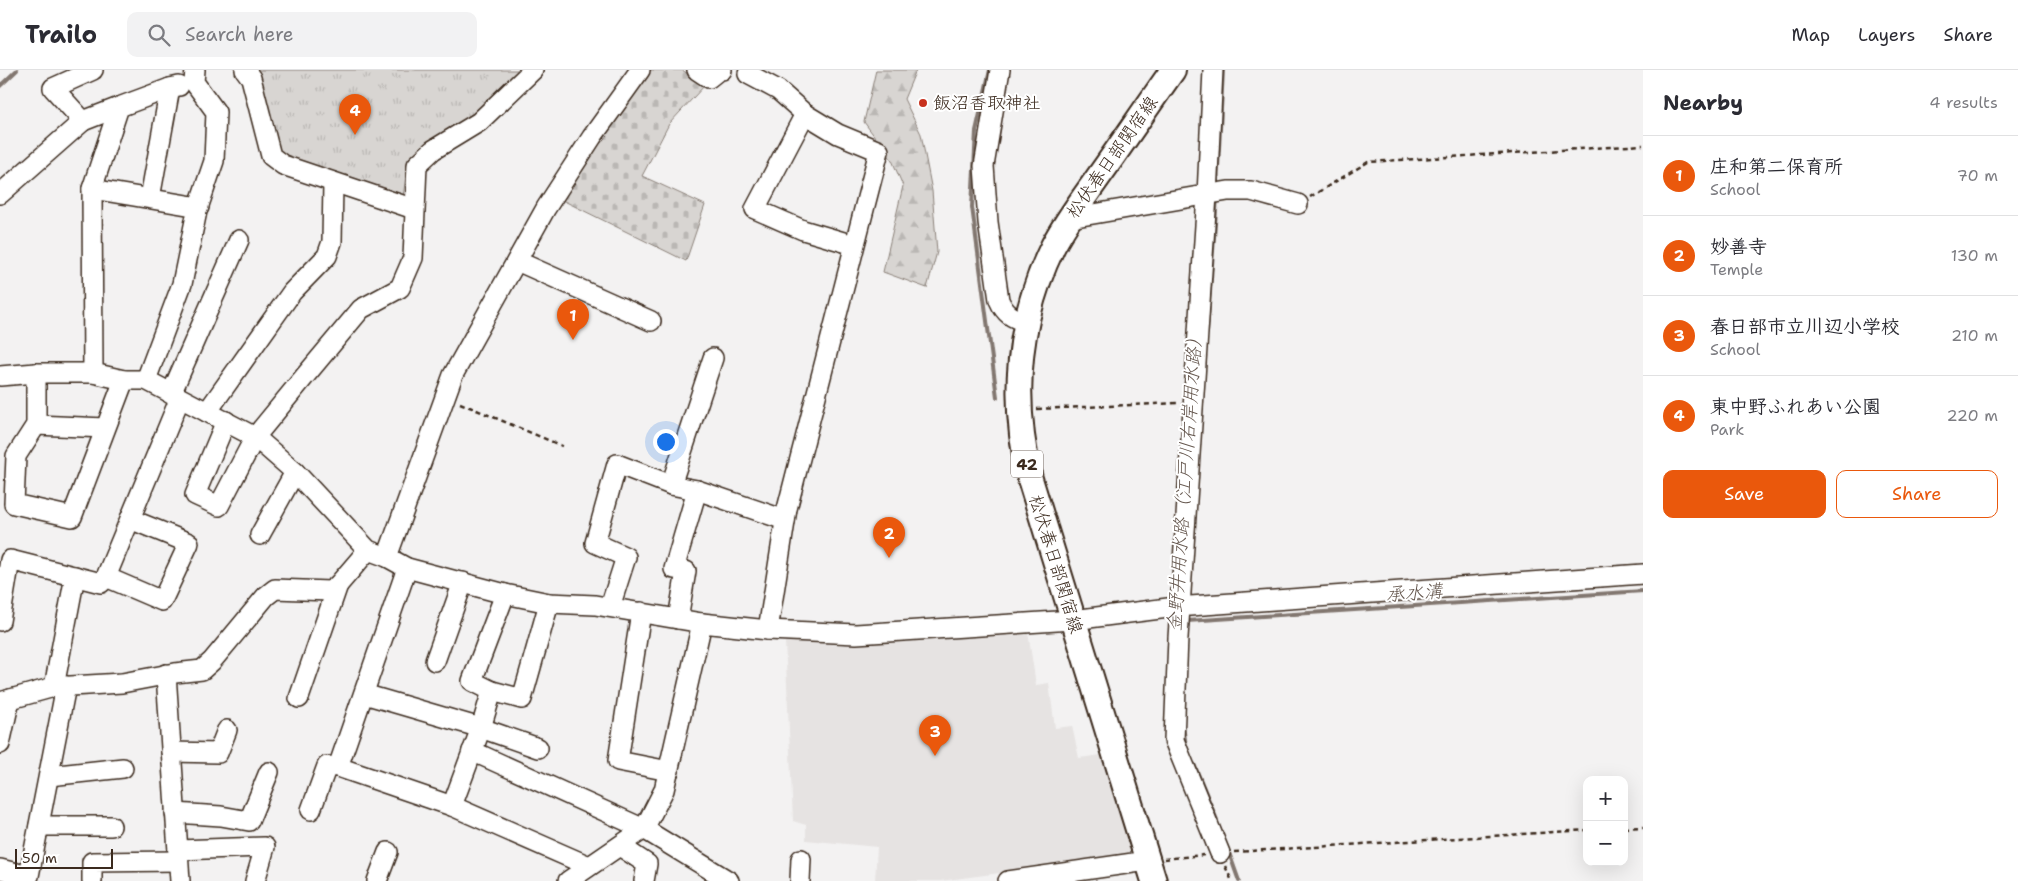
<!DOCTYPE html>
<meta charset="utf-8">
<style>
:root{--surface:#fff;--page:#f2f2f3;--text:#2b2b33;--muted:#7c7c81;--line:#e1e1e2;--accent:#ea580c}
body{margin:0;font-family:"Shantell Sans","Klee One",sans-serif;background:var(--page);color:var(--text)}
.controls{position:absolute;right:15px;bottom:15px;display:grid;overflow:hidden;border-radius:10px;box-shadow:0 5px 20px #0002}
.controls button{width:45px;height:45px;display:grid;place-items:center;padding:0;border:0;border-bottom:1px solid var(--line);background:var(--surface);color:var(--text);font:25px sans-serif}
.scale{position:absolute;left:15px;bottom:12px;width:98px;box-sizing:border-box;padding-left:5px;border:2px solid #3b2a1e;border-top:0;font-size:14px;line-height:18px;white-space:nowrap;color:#3b2a1e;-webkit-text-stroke:4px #fff;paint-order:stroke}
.you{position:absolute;left:665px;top:371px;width:18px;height:18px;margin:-12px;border:4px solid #fff;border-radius:50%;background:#1a73e8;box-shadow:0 0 0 8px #1a73e833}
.badge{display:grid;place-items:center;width:32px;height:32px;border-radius:50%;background:var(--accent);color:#fff;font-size:16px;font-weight:700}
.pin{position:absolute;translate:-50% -41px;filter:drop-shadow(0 1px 2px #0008)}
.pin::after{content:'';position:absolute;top:26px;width:18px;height:15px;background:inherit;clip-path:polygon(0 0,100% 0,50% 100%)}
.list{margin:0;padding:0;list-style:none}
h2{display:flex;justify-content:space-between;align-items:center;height:65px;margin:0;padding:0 20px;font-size:21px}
h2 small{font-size:16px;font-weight:400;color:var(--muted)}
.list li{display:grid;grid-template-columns:32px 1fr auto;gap:15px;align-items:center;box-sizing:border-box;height:80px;padding:0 20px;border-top:1px solid var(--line)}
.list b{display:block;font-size:19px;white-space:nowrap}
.list p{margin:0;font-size:16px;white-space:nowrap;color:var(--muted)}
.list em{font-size:16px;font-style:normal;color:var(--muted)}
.actions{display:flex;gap:10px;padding:15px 20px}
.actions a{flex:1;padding:11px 0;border:1px solid var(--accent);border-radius:10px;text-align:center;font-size:18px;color:var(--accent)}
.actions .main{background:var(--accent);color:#fff}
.icon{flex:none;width:28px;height:28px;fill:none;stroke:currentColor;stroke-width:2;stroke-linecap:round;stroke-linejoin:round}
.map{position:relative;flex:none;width:1643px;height:811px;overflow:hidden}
header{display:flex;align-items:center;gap:30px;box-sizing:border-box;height:70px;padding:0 25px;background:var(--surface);border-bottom:1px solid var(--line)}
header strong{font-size:24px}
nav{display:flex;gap:28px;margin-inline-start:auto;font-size:18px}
.search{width:350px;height:45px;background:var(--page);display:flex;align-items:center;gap:12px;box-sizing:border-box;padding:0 18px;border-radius:10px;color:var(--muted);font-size:19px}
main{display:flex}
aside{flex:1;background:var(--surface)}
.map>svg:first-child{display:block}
.built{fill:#e6e3e2}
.forest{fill:url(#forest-firs);stroke:#8a8078}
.cemetery{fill:url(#cemetery-stones);stroke:#8a8078}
.park{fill:url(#park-tufts);stroke:#8a8078}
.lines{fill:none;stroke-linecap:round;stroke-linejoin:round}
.stream{stroke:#827770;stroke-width:4}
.minor-casing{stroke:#3b2a1e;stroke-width:22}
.major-casing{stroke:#3b2a1e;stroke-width:28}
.path{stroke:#3b2a1e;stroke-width:2.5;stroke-dasharray:5 4;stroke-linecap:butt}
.minor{stroke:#fff;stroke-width:19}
.major{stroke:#fff;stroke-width:24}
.poi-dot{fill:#c8321e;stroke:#fff;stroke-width:2}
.labels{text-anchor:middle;stroke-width:4;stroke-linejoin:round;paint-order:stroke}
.shield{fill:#fff;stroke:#766a62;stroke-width:1}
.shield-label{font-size:16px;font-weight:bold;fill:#3b2a1e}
.poi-label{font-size:18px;fill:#3b2a1e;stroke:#fff;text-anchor:start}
.street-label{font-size:18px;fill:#3b2a1e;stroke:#fff}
.water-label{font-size:19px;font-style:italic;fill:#65574e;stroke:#fff}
</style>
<header>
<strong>Trailo</strong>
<div class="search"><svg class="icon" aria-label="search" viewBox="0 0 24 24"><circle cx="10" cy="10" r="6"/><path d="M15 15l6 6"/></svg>Search here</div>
<nav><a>Map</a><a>Layers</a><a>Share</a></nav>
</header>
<main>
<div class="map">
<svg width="1643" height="811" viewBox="0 0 1643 811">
<defs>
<pattern id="forest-firs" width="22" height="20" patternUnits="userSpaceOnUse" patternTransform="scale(1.25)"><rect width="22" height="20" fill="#d8d5d2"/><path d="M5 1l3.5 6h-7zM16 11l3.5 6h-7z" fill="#bab7b4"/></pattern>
<pattern id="cemetery-stones" width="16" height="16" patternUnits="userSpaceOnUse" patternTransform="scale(1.25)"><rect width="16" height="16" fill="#d8d5d2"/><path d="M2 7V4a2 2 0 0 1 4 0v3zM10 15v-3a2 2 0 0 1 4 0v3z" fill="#bab7b4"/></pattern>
<pattern id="park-tufts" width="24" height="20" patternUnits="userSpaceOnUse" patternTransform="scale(1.25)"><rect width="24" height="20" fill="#d8d5d2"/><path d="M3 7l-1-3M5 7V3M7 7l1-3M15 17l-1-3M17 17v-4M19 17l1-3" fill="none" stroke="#bab7b4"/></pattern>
</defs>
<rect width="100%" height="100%" fill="#f3f2f2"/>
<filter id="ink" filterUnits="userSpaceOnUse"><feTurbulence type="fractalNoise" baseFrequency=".02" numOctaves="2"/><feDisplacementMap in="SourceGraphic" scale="10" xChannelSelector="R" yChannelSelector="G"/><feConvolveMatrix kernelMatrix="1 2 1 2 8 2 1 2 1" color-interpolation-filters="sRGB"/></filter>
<g filter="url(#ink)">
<!-- built -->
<polygon class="built" points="1028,562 1036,615 1049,613 1055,658 1072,656 1079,688 1101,685 1133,785 940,811 875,811 877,777 806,770 806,755 793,751 785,570 840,575"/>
<!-- forest -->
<polygon class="forest" points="876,0 916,0 904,29 921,64 932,121 937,182 927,218 883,202 903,116 892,90 864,52"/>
<!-- cemetery -->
<polygon class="cemetery" points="649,0 682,0 705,15 669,54 642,106 705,135 686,191 560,129"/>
<!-- park -->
<polygon class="park" points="253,0 521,0 472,44 408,91 403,127 271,86"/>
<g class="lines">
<!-- stream -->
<g class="stream">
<polyline points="990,0 976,61 972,137 997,327"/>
<polyline points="0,16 17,0"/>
<polyline points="1217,118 1223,0"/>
<polyline points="1207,263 1217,127"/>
<polyline points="1187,551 1643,521"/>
<polyline points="1183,656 1186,676"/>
<polyline points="1194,694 1217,750"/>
<polyline points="1228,780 1239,811"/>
</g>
<defs>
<g id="minor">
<polyline points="93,0 53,18 83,51 119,37"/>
<polyline points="245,0 251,8 271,86 283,95 414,139"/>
<polyline points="697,0 709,8 719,0 722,0"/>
<path d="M1000,0l-16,96 4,56 11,78c6,14 13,18 27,22"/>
<polyline points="1213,0 1207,125 1178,568 1174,670 1220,783"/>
<polyline points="748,4 778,20 805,44 838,64 879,81 787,439 768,560"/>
<polyline points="805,44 755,139 803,160 854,175"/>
<polyline points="92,119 199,137"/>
<polyline points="0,124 83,51"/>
<polyline points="150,128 170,18 179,16"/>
<polyline points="1070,148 1228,121 1251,121 1298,134"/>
<polyline points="517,191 651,251"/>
<polyline points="713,288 671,415 697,420 785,450"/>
<polyline points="36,303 36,355 16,386 14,434 72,447 124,310"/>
<polyline points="93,303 92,119 119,37 170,18"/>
<polyline points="0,306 36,303 93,303 124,310 146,310 255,367 295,402 368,480 387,487 407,498 505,524 549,533 595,535 702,553 768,560 856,564 1073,550 1176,537 1643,504"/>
<polyline points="146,310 182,214 197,141 214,91 216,42 194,12 195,0"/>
<polyline points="171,324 239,170"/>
<polyline points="207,342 292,222 327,186 332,172 333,113"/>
<polyline points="226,351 195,425 219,436 255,367 305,306 361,239 400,218 413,188 417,95 433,80 479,52 533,0"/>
<polyline points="36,355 105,358"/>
<polyline points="260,465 295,402"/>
<polyline points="387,487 453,305 546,138 592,67 640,0"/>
<polyline points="106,507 162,531 189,473 130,449"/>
<polyline points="610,537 626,487 595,473 617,394 671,415"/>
<polyline points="641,542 618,691 669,701"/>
<polyline points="678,549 686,501 674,499 697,420"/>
<polyline points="0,551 10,490 101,513 106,507 180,328"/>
<polyline points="435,591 463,512"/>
<polyline points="166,604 180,811"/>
<polyline points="54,617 75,506"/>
<polyline points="492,621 522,629 549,533"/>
<polyline points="364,624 481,658 538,678"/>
<polyline points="299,628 338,515"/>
<polyline points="0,632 54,617 122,613 175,603 202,600 212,591 266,526 275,519 330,521 338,515 368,480"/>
<polyline points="0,674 10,629"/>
<polyline points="472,681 644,759 729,811"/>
<polyline points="171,682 218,683 227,660"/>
<polyline points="338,697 407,498"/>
<polyline points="49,706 123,698"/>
<polyline points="452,736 481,658 492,621 472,611 505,524"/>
<polyline points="311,740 327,696 338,697 452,736 589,796"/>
<polyline points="175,743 221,746 249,751 269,702"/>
<polyline points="39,756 111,756"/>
<polyline points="620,776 647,794 644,811"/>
<polyline points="178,780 265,777 255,811"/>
<polyline points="0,799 29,806 66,616"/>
<polyline points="92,811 92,792 178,791"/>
<polyline points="377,811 388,782"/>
<polyline points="568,811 644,759 664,720 702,553"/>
<polyline points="800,811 801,789"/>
<polyline points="1008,811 1147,791"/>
</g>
<path id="major" d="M1154,811l-124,-402c-19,-79 -13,-159 23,-233 13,-25 30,-47 46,-70 25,-35 49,-71 74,-106"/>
</defs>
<!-- minor casing -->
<use href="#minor" class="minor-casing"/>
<!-- major casing -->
<use href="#major" class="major-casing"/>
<!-- path -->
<g class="path">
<polyline points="1310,127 1368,92 1643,75"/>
<polyline points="460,333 562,376"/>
<polyline points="1037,339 1179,333"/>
<polyline points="1624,758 1643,757"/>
<polyline points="1234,782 1587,760"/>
<polyline points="1164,789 1204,785"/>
<polyline points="1225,796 1232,811"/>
</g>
<!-- minor -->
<use href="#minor" class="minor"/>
<!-- major -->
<use href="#major" class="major"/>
</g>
</g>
<!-- markers -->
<circle class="poi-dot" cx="923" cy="33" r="5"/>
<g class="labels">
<!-- shield labels -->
<rect class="shield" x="1011" y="380.5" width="32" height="27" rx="4"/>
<g class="shield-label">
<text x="1027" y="400">42</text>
</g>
<!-- poi labels -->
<g class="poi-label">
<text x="933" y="39">飯沼香取神社</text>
</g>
<!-- street labels -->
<g class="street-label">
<text transform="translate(1112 87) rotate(-55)" y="6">松伏春日部関宿線</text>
<text transform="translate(1056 494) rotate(73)" y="6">松伏春日部関宿線</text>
</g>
<!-- water labels -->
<g class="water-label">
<text transform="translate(1184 410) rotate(-86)" y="7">金野井用水路（江戸川右岸用水路）</text>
<text transform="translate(1414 522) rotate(-4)" y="7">承水溝</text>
</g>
</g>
</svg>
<div class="controls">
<button>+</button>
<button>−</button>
</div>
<div class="scale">50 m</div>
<div class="you"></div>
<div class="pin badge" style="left:573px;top:270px">1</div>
<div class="pin badge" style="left:889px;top:488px">2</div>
<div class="pin badge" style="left:935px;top:686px">3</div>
<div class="pin badge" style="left:355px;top:65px">4</div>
</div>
<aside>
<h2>Nearby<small>4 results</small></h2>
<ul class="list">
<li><span class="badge">1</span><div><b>庄和第二保育所</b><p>School</p></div><em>70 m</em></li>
<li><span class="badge">2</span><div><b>妙善寺</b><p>Temple</p></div><em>130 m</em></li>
<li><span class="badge">3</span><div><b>春日部市立川辺小学校</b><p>School</p></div><em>210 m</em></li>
<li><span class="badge">4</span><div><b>東中野ふれあい公園</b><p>Park</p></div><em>220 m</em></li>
</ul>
<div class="actions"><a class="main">Save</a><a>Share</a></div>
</aside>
</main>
